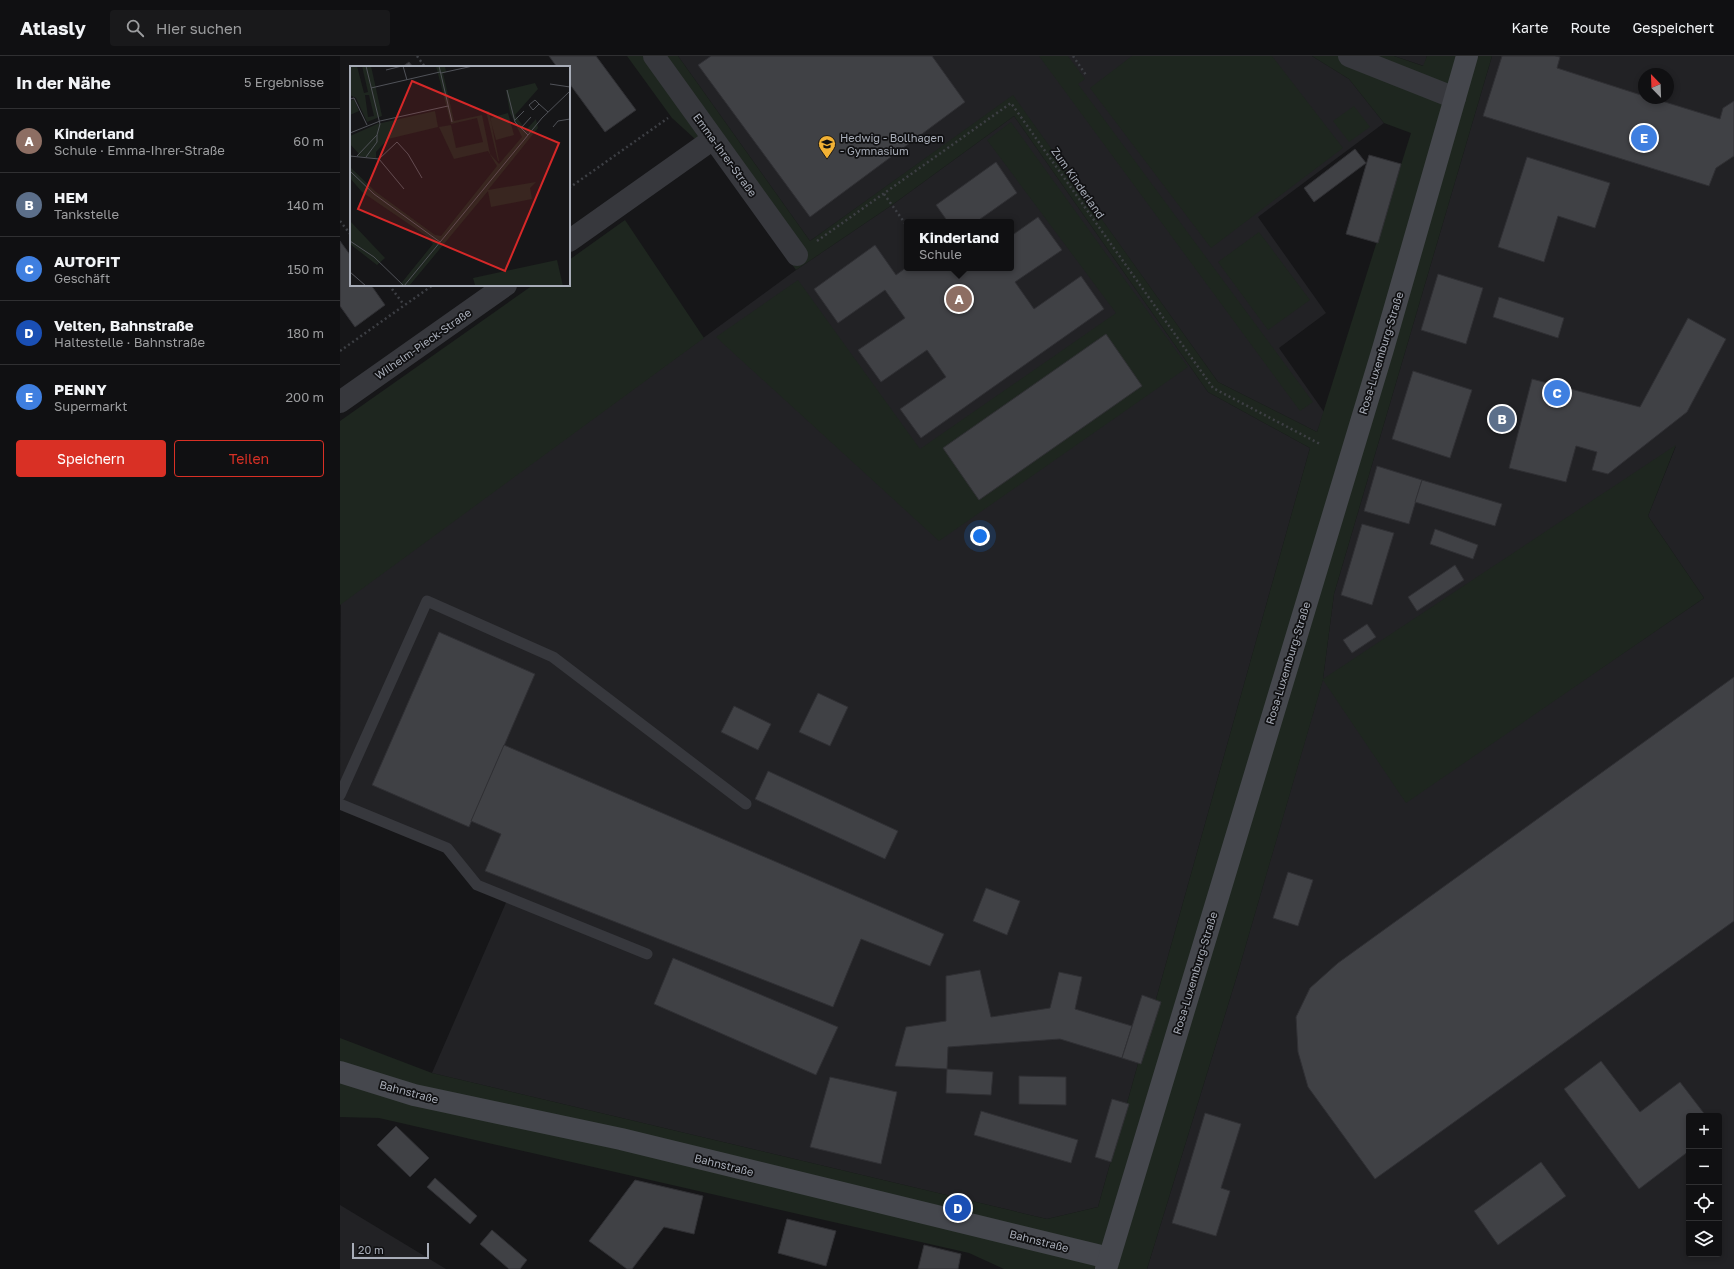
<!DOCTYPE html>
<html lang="de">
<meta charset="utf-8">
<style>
:root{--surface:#101012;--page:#19191b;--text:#f1f3f6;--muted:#9c9d9f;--line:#303032;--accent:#d93025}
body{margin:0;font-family:"Golos Text",sans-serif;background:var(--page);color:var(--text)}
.controls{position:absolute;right:12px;bottom:12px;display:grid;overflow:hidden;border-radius:4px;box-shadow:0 2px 6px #0003}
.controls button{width:36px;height:36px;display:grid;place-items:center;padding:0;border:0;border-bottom:1px solid var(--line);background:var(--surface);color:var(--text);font:20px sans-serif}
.compass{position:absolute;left:1298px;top:12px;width:36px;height:36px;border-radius:50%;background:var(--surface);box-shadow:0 2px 6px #0003;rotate:337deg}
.scale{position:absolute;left:12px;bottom:10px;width:77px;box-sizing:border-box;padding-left:4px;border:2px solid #a8adb8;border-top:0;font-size:11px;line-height:14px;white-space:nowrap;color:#a8adb8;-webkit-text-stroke:3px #111113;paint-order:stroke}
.you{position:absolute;left:640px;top:480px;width:14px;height:14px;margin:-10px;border:3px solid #fff;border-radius:50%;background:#1a73e8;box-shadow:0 0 0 6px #1a73e833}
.badge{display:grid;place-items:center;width:26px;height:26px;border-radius:50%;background:var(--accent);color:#fff;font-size:13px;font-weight:700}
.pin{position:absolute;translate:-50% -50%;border:2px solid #fff;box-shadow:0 1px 4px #0006}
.popup{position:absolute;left:564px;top:163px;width:110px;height:52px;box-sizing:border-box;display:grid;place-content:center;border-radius:4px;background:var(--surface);filter:drop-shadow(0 1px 3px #0005);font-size:13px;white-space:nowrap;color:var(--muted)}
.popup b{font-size:15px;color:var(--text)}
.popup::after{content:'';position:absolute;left:50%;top:100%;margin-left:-8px;border:8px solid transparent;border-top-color:var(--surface)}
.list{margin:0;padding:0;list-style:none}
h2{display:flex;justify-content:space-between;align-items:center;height:52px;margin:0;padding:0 16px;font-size:17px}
h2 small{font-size:13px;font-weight:400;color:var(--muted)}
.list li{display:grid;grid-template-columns:26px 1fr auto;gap:12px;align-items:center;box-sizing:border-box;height:64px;padding:0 16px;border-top:1px solid var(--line)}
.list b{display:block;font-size:15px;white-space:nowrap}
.list p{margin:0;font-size:13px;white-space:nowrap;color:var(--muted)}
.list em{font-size:13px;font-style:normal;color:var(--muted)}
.actions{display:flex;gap:8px;padding:12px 16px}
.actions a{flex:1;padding:9px 0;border:1px solid var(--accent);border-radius:4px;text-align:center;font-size:14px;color:var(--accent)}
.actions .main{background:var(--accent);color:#fff}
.icon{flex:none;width:22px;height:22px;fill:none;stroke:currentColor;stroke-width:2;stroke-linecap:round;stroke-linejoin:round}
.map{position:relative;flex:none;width:1394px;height:1213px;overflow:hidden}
header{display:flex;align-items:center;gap:24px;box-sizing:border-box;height:56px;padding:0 20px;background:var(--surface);border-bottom:1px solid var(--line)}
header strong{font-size:19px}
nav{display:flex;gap:22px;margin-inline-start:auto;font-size:14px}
.search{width:280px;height:36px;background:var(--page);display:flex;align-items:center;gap:10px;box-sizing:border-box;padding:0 14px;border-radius:4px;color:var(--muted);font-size:15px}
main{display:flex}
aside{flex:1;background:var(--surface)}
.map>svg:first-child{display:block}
.built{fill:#222225;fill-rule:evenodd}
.green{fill:#1e261f}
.building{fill:#404145;stroke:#303034}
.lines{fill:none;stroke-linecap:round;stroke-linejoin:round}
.path{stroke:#3d3f44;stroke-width:2.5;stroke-dasharray:2 3;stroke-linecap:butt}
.lane{stroke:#37383d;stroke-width:11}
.street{stroke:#37383d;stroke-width:22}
.secondary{stroke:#45474d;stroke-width:22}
.labels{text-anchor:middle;stroke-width:3.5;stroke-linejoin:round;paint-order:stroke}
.poi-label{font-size:11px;fill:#a8adb8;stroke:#111113;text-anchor:start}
.street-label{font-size:11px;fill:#a8adb8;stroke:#111113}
.inset-road{fill:none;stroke:#505258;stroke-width:1}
.view{fill:#d62828;fill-opacity:0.15;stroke:#d62828;stroke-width:2}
.inset-edge{fill:none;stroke:#a8adb8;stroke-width:2}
</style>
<header>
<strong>Atlasly</strong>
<div class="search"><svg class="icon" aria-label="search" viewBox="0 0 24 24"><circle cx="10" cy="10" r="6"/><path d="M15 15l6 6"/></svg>Hier suchen</div>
<nav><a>Karte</a><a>Route</a><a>Gespeichert</a></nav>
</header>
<main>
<aside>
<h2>In der Nähe<small>5 Ergebnisse</small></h2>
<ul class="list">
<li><span class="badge" style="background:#8d6e63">A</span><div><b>Kinderland</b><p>Schule · Emma-Ihrer-Straße</p></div><em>60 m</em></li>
<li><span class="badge" style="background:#5c6f8a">B</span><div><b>HEM</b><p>Tankstelle</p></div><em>140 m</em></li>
<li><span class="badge" style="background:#3f7fe0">C</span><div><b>AUTOFIT</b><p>Geschäft</p></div><em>150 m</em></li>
<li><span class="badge" style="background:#1a4fb4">D</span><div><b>Velten, Bahnstraße</b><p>Haltestelle · Bahnstraße</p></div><em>180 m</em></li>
<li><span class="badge" style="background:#3f7fe0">E</span><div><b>PENNY</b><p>Supermarkt</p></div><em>200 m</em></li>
</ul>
<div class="actions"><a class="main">Speichern</a><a>Teilen</a></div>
</aside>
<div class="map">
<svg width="1394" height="1213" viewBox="0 0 1394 1213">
<rect width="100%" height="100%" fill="#161618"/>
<!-- built -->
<g class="built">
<polygon points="338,0 972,0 1009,23 1044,67 918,161 986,257 939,292 984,356 977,376 878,326 673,40 470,185"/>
<polygon points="1054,0 1087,0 1084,10"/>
<path d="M1152,0h242v1213h-587l89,-290 87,-300 11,-85zM1304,18h24v24h-24zM1336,390l-28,70 56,82 -299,204zM1349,1060h30v138h-30z"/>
<path d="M674,60l194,276 102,56 -212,759 -51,12 -615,-146 76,-175 -31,-13 -30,-37 -107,-44 1,-201 455,-333 96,-65zM567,166h104v46h-104z"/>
<polygon points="0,1149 106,1213 0,1213"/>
</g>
<!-- green -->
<g class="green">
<polygon points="287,0 338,0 470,185 673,39 878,326 977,376 1071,77 1044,67 1009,23 972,0 1054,0 1083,10 1087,0 1152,0 994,538 983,623 1336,389 1308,460 1364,542 1066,747 983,624 896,923 807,1213 664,1213 629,1197 39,1062 0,1061 0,982 92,1017 707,1163 758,1151 970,392 868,336 674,60 552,149 456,214 377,103 332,62"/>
<polygon points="699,0 728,0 745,23 738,28 973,346 960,355"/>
<polygon points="792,0 932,0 1003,92 871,192 750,32"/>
<polygon points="1014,50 1030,71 1009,86 993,65"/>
<polygon points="671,66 848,311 599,485 376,281 458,224 580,393 776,257 647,84"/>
<polygon points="285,164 364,282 0,549 0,365 193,229 229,229 229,204"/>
<polygon points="919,176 970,244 928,274 878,206"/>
</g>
<!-- building -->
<g class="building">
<polygon points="209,0 256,0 296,54 265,76 229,27 229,11 217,11"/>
<polygon points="371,0 592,0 625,46 470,161 358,9"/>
<polygon points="1162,0 1215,0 1220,1 1217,12 1304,40 1304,42 1312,42 1380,63 1383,52 1394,45 1394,100 1376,112 1369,130 1143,60"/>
<polygon points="69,6 73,11 62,11"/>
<polygon points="1015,93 1026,107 974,146 964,132"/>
<polygon points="1029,99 1061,108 1038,187 1006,178"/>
<polygon points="1187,101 1270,127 1255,172 1218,160 1204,206 1158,191"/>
<polygon points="656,106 677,137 636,166 608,166 596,149"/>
<polygon points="698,161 722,194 675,226 694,253 741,220 764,253 581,382 560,353 606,321 587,294 541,326 518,294 565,262 545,234 498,267 474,233 535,189 556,219 567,211 671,212 671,180"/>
<polygon points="0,185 11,200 11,229 31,229 45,249 15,271 0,250"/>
<polygon points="1098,218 1143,232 1126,288 1081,274"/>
<polygon points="1159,241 1224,262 1218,282 1153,261"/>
<polygon points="1348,262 1386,283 1347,356 1268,418 1252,414 1257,396 1236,390 1226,426 1169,412 1192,323 1300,351"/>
<polygon points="766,278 802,330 639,444 603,392"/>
<polygon points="1073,315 1132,334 1110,402 1052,383"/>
<polygon points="1037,410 1082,424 1069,468 1024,455"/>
<polygon points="1082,424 1162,448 1155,470 1075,446"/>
<polygon points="1022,468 1054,477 1032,549 1001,539"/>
<polygon points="1095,473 1138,489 1133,503 1090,488"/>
<polygon points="1115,509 1124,524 1077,555 1068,541"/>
<polygon points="1027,568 1036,581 1012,597 1003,584"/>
<polygon points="99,576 195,618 129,771 32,729"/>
<polygon points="1394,621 1394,865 1035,1123 968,1031 958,996 956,961 970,932 998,907"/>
<polygon points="478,637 508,651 490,690 459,676"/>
<polygon points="394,650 431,668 418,694 381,676"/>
<polygon points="164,689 604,878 590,910 521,883 493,951 145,815 161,778 131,765"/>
<polygon points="428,715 558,775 545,803 415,743"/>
<polygon points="948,816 973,824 958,870 933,862"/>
<polygon points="646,832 680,845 667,879 633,865"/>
<polygon points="333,902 498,971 476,1019 314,948"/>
<polygon points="640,914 651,961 710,952 719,916 742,921 735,953 792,970 782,1002 720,983 608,991 607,1013 555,1010 566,971 606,965 606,920"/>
<polygon points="802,939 821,946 801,1008 782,1002"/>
<polygon points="1261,1005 1300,1056 1340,1026 1366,1060 1349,1060 1349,1095 1299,1133 1224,1033"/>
<polygon points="607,1013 653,1016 651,1039 606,1037"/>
<polygon points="679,1020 726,1021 726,1049 679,1048"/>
<polygon points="490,1021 557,1036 541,1108 470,1091"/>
<polygon points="772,1043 789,1048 771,1106 755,1101"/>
<polygon points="641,1055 738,1084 731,1107 634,1079"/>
<polygon points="865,1057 901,1068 881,1132 890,1135 876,1180 832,1167"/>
<polygon points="56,1070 89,1102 70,1121 37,1089"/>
<polygon points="1201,1106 1226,1140 1158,1189 1134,1155"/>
<polygon points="95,1122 137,1160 130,1168 87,1131"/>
<polygon points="295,1124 363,1140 354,1178 324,1171 292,1213 287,1213 249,1185"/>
<polygon points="447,1163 496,1175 486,1210 438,1197"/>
<polygon points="152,1174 187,1204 180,1213 169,1213 140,1188"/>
<polygon points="584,1189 621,1198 618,1213 578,1213"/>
</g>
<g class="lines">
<!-- path -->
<g class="path">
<polyline points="77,0 85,11"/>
<polyline points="733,0 746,19"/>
<polyline points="229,132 328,62"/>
<polyline points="544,138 567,170"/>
<polyline points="0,165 11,179"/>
<polyline points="477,185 671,47 873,332 980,388"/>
<polyline points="49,229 64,249"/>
<polyline points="0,295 93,229"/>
</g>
<!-- lane -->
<g class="lane">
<polyline points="0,739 87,545 213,601 406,748"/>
<polyline points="0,748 107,792 137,829 307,898"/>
</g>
<!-- street -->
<g class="street">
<polyline points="314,0 457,199"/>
<polyline points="1009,0 1115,42"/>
<polyline points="229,185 373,83"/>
<polyline points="0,346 166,229"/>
</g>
<!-- secondary -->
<g class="secondary">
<polyline points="0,1016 74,1039 281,1083 769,1202"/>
<polyline points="766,1213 1043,293 1127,0"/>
</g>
</g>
<!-- icons -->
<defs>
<symbol id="school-pin" viewBox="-11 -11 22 30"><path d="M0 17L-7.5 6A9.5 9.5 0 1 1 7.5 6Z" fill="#f2b134" stroke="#111113"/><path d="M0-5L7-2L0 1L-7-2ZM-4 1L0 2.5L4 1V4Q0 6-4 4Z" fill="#111"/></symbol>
</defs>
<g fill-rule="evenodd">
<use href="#school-pin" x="477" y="78" width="20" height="27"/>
</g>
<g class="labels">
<!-- poi labels -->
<g class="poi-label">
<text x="500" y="86">Hedwig - Bollhagen<tspan x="500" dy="13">- Gymnasium</tspan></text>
</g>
<!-- street labels -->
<g class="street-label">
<text transform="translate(385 99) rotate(54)" y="4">Emma-Ihrer-Straße</text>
<text transform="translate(738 127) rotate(55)" y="4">Zum Kinderland</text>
<text transform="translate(83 288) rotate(-35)" y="4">Wilhelm-Pieck-Straße</text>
<text transform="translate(1041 297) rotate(-73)" y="4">Rosa-Luxemburg-Straße</text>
<text transform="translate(948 607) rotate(-73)" y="4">Rosa-Luxemburg-Straße</text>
<text transform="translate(855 917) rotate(-73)" y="4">Rosa-Luxemburg-Straße</text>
<text transform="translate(69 1036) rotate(15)" y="4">Bahnstraße</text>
<text transform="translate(384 1109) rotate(14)" y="4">Bahnstraße</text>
<text transform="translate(699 1185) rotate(14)" y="4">Bahnstraße</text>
</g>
</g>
<!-- overview -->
<g transform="translate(10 10)">
<rect width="220" height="220" fill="#161618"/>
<path d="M0,0h7l7,27 4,-1 -6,-26h9l11,50 -15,6 -11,-24 -6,-3zM15,29h4l5,21 -6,1zM86,0h9l1,6 -3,1 11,48 28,-6 8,39 9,10 23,-27 -12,-24 -4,-23 29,-7 3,6 -23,26 11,15 10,-11 2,9 -50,62 48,-8 -6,6 2,11 -41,8 -3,-16 -79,95h-10l34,-42 -8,-9 -63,-43 -12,-14v-11l26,25 59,43 6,1 56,-70 -9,-15 -34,8 -15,-32 12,-2 5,23 27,-6 -6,-24 -26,6zM4,33l5,12 -9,4v-14zM85,45l3,16 -50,12 -12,13v6l-19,-2 2,-2 -9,-10v-8l27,-12zM136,45h3l10,50h-1zM158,47l6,22 -18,5 -6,-22zM0,155l35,37 -8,7 -27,-21zM207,194l6,26h-92l4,-1 -2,-7z" fill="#1e261f" fill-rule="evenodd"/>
<path class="inset-road" d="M53,0l4,14M89,0l13,56M36,4l16,-4M91,7l32,-7M200,18l20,3M21,22l69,-16M157,24l8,32 13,13M0,33l4,-1 13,27M189,38l-6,6 -4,-5 6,-5 4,4 9,8M165,54l9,-9M203,61l5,-6 12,-2M171,62l10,-11M0,67l30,-12 68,-15M0,90l29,3 25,30M7,90l20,-21 3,-11 -14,-58M16,91l11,-15v-7M29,93l18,-17 11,12 14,24M0,105l24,23 66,48M0,175l24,16 30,29M0,206l16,14M54,220l138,-168 28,-27"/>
<path class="view" d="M62,15l147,62 -54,128 -147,-62z"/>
<rect width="220" height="220" class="inset-edge"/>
</g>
</svg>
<div class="controls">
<button>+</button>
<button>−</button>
<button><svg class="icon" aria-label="locate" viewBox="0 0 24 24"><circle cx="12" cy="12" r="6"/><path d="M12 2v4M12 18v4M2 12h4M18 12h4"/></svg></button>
<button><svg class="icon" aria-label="layers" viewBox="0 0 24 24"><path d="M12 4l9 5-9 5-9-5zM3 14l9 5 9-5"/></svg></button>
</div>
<svg class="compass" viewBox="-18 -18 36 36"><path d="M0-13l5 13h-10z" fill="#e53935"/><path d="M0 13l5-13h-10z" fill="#9c9d9f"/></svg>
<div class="scale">20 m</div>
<div class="you"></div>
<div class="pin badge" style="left:619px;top:243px;background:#8d6e63">A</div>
<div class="popup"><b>Kinderland</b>Schule</div>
<div class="pin badge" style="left:1162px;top:363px;background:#5c6f8a">B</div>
<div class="pin badge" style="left:1217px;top:337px;background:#3f7fe0">C</div>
<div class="pin badge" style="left:618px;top:1152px;background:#1a4fb4">D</div>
<div class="pin badge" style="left:1304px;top:82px;background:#3f7fe0">E</div>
</div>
</main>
